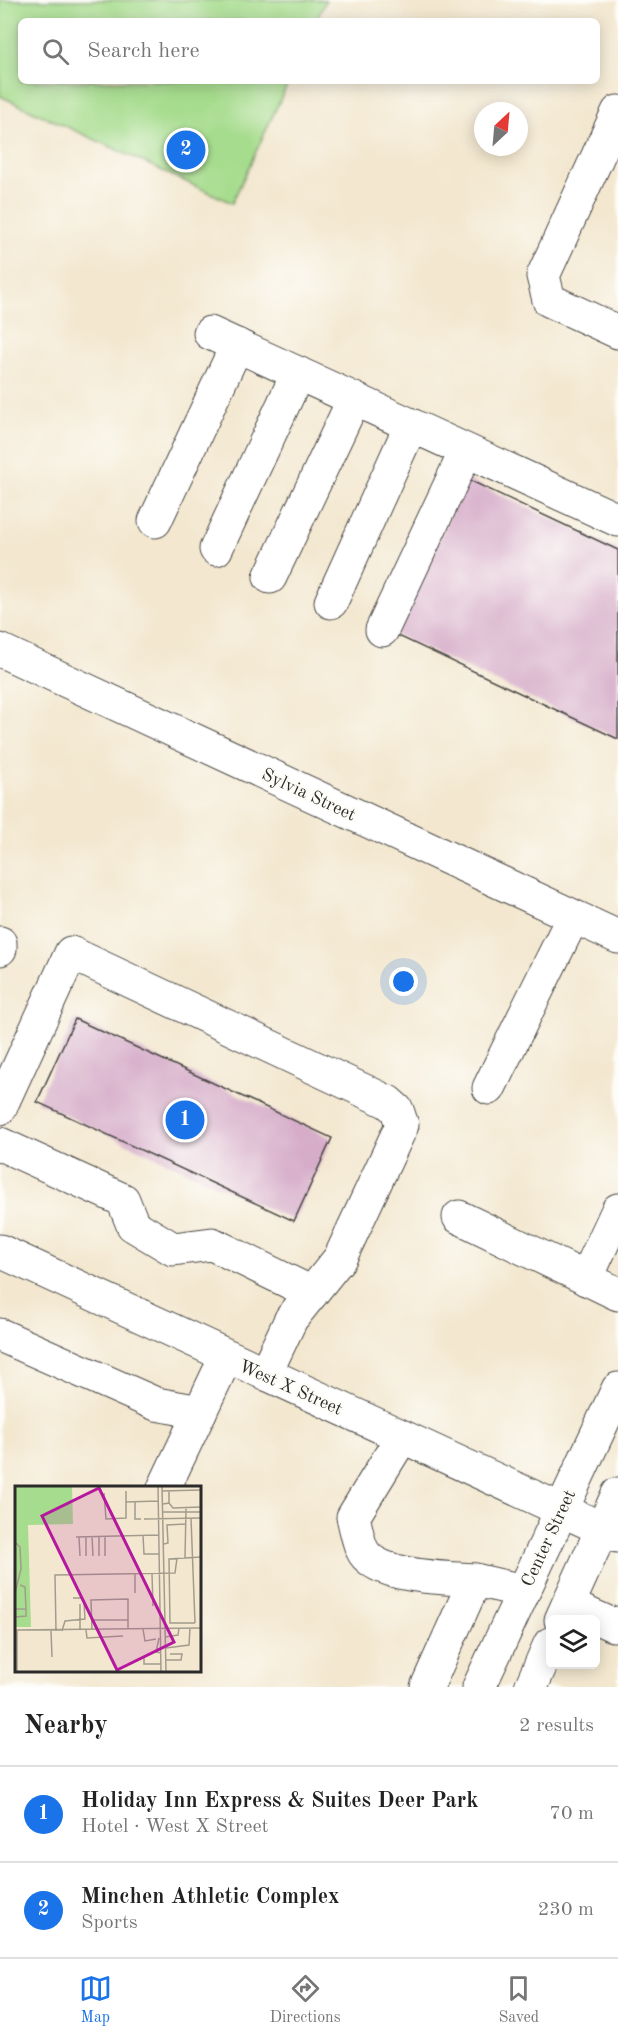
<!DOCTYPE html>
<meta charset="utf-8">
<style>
:root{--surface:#fff;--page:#f6f6f6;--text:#222;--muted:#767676;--line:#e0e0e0;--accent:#1a73e8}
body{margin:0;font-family:"Old Standard TT",serif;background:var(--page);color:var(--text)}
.controls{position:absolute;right:18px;bottom:18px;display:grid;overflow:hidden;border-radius:9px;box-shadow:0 3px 15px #0003}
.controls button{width:54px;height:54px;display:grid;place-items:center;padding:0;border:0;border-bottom:2px solid var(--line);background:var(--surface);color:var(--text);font:30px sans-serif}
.compass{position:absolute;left:474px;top:102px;width:54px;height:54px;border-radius:50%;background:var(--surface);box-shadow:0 3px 15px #0003;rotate:26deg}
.you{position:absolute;left:404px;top:982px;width:21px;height:21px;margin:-15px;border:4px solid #fff;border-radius:50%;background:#1a73e8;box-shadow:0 0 0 9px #1a73e833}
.badge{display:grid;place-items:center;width:39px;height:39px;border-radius:50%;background:var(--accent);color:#fff;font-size:20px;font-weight:700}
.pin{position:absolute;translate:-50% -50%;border:3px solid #fff;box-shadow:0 2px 6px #0006}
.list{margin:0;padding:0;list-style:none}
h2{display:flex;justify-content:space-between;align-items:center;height:78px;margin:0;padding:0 24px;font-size:26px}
h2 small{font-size:20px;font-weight:400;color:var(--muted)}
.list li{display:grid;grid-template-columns:39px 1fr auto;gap:18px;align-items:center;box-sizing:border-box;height:96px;padding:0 24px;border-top:2px solid var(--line)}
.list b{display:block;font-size:22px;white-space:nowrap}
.list p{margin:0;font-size:20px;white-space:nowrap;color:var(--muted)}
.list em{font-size:20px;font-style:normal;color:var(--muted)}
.icon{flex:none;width:33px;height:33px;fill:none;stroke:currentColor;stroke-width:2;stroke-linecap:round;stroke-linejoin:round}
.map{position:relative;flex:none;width:618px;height:1687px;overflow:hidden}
.search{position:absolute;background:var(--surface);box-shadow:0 3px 15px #0003;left:18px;right:18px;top:18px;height:66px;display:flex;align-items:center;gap:15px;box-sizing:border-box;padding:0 21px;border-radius:9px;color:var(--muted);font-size:22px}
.sheet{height:270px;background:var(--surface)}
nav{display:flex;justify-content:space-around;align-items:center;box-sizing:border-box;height:84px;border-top:2px solid var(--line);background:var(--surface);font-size:16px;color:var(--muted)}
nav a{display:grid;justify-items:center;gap:3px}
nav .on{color:var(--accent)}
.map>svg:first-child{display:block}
.green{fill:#a6dc8d;stroke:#68845c;stroke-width:1.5}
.building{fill:#d6acc9}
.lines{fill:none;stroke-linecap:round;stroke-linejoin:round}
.minor-casing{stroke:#494744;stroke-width:35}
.major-casing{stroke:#494744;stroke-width:35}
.minor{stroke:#fff;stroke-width:33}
.major{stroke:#fff;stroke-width:33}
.labels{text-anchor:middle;stroke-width:4.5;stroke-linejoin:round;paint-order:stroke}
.street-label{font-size:18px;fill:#2b2b2b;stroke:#fdfcf7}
.inset-road{fill:none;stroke:#a39c8d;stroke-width:1.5}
.view{fill:#b5179e;fill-opacity:0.15;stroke:#b5179e;stroke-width:3}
.inset-edge{fill:none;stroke:#2b2b2b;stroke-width:3}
</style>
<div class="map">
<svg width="618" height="1687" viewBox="0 0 618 1687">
<rect width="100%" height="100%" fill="#fdfcf7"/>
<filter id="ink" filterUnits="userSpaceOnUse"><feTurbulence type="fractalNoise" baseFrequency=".0167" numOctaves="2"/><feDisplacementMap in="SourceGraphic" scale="12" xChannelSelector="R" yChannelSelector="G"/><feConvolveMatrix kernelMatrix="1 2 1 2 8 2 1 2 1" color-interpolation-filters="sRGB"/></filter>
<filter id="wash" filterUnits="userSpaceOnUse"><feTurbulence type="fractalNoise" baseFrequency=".008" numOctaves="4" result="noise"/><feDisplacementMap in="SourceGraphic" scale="24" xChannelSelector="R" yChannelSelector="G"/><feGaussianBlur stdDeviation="1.35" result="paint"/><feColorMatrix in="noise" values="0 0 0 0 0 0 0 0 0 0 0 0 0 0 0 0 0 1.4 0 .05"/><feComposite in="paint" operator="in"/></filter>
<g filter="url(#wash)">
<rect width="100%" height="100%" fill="#f3e7cf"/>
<!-- green -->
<polygon class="green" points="0,0 326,0 316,21 21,21 21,81 289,81 232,203 0,96"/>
<g id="blocks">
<!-- building -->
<g class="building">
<polygon points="467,479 618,550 618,739 394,634"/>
<polygon points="75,1019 332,1138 294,1221 37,1102"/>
</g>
</g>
</g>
<g filter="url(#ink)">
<use href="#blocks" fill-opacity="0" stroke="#494744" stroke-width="1.5"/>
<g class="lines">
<defs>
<g id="minor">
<polyline points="618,112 543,276 549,300 618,332"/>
<polyline points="210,333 618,520"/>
<polyline points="155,521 237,345"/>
<polyline points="216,549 298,373"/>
<polyline points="270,577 354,399"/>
<polyline points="331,602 411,425"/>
<polyline points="382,630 466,451"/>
<polyline points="0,650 618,937"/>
<polyline points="0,943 0,949"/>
<polyline points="489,1088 573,917"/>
<polyline points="0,1108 71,953 388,1102 397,1110 402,1125 340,1258 291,1319 265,1374"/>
<polyline points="0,1144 123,1200 133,1225 173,1249 212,1244 312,1293"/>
<polyline points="459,1217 618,1294"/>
<polyline points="0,1251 618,1536"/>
<polyline points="586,1279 618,1210"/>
<polyline points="0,1335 156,1404 200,1412"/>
<path d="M402,1437l-49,80c3,10 5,27 11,36 17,25 84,25 111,27"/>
<polyline points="164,1488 226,1357"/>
<polyline points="568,1605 613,1625 618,1623"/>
<polyline points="427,1687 475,1580 523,1591"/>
</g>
<g id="major">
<polyline points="561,1620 618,1494"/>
<polyline points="479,1687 618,1389"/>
<polyline points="531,1687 550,1644"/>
</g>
</defs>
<!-- minor casing -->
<use href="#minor" class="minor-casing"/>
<!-- major casing -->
<use href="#major" class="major-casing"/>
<!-- minor -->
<use href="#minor" class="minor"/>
<!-- major -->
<use href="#major" class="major"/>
</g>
</g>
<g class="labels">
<!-- street labels -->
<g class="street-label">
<text transform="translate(309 794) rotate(25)" y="6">Sylvia Street</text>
<text transform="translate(291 1387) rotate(24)" y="6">West X Street</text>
<text transform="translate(548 1538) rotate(-65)" y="6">Center Street</text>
</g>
</g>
<!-- overview -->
<g transform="translate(15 1486)">
<rect width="186" height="186" fill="#f3e7cf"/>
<path d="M0,0h57l1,38 -45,1 3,102h-16z" fill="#a6dc8d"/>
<path class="inset-road" d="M143,0l3,186M147,0l4,186M147,5l39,-1M89,7l2,26 20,-1v-27M111,16l32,-1M120,16v17h6M154,17l4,5 28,-1M148,18l6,-1v-12M147,26h39M176,32l4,105M129,33l57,-1M128,49l1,19h15M77,50l1,20M84,50v20M90,50v20M61,51l83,-2M64,51l1,19M71,51v19M0,56l5,5 1,22 -6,24M149,58l4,-1 -1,-18 18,-1M170,72l1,-50M137,88l1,32M5,99l5,2 1,22M120,107v-19M0,123h11v7l-11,1M77,134h36M180,137h-25l-1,-64 32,-2M128,143l2,12 11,-2M0,144l186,-2M65,144v-26M71,144l1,8 36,-2M77,144l-1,-30 37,-1v30M36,145l1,26M41,145l-1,-56 120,-2 2,-15M47,145l3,-10 20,-2 -1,-17 -3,-4h-8M150,151l13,-2 1,-7M144,152l-3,14 5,1M151,162l23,-3 1,-17M129,171v7h17M151,174h15l1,-6h-12M2,186v-41"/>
<path class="view" d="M84,2l75,154 -57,28 -75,-154z"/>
<rect width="186" height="186" class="inset-edge"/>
</g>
</svg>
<div class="controls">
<button><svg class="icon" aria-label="layers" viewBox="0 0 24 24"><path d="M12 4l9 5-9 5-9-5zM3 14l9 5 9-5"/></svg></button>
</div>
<svg class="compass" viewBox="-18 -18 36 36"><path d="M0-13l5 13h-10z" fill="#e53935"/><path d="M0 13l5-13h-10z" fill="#767676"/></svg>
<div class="you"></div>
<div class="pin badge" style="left:185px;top:1120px">1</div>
<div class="pin badge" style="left:186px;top:150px">2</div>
<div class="search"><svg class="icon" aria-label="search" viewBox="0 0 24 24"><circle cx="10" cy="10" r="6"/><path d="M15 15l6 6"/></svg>Search here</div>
</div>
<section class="sheet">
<h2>Nearby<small>2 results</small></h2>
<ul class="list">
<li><span class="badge">1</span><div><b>Holiday Inn Express &amp; Suites Deer Park</b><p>Hotel · West X Street</p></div><em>70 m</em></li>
<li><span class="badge">2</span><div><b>Minchen Athletic Complex</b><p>Sports</p></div><em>230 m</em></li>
</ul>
</section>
<nav>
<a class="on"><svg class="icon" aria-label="map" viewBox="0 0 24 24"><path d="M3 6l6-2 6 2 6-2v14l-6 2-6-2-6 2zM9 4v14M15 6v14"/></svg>Map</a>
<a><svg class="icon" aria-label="directions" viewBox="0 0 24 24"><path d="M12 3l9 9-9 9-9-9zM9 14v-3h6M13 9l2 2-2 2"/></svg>Directions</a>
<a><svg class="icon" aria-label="saved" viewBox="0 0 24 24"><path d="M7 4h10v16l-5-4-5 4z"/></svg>Saved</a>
</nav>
